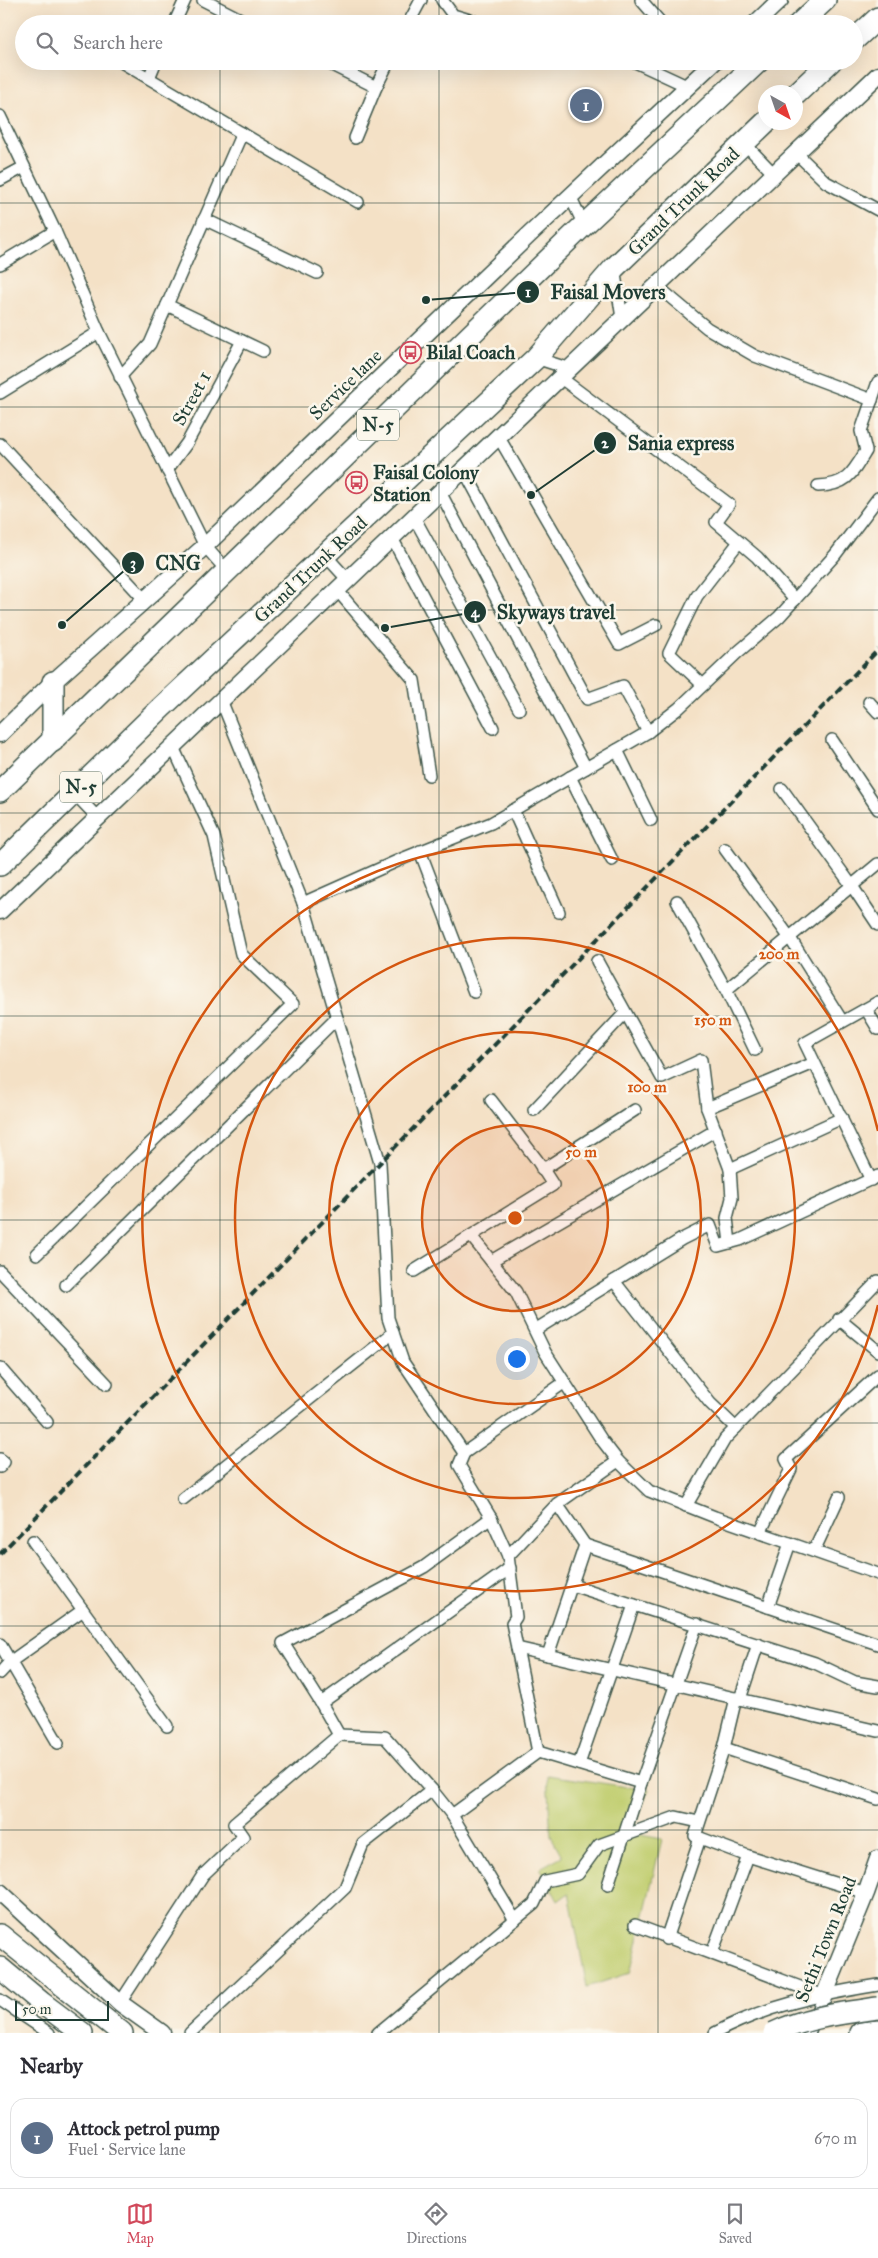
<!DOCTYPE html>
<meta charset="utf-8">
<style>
:root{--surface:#fff;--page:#f2f2f3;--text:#2b2b33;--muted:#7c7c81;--line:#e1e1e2;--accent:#d1495b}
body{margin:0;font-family:"IM FELL Great Primer",serif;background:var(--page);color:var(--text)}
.compass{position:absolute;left:758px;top:85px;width:45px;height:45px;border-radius:50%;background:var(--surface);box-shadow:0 5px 20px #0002;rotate:140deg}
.scale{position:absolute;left:15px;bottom:12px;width:94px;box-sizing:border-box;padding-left:5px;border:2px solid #1f3d34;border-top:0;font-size:14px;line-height:18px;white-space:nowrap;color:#1f3d34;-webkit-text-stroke:4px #fbf7ec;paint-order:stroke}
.you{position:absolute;left:516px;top:1358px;width:18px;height:18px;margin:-12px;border:4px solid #fff;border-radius:50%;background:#1a73e8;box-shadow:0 0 0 8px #1a73e833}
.badge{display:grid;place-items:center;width:32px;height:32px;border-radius:50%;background:var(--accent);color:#fff;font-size:16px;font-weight:700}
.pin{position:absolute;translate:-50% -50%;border:2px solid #fff;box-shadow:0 1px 5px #0006}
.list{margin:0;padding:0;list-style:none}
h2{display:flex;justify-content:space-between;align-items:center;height:65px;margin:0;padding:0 20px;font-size:21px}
h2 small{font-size:16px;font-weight:400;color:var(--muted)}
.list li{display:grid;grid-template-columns:32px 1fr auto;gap:15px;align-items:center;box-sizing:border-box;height:80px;margin:0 10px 10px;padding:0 10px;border:1px solid var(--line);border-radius:15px}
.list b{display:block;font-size:19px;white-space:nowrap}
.list p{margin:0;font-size:16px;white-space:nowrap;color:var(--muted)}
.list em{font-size:16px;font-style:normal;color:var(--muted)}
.icon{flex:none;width:28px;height:28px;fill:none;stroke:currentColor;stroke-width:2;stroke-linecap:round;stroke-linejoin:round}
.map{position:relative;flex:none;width:878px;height:2033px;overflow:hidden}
.search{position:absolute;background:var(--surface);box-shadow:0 5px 20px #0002;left:15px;right:15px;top:15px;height:55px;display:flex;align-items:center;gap:12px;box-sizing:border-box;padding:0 18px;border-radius:28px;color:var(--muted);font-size:19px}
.sheet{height:155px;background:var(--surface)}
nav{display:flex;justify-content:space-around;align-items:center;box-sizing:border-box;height:70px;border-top:1px solid var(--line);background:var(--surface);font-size:14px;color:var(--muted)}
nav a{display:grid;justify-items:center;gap:2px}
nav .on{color:var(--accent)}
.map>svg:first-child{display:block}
.green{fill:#c1ce70;stroke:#708652}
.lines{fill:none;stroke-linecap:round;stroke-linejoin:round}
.street-casing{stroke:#3f564a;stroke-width:14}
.secondary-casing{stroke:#3f564a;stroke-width:19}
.highway-casing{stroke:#3f564a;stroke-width:24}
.street{stroke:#fff;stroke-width:11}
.secondary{stroke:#fff;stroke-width:16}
.highway{stroke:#fff;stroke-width:21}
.rail{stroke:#1f3d34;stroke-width:4;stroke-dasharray:8 4;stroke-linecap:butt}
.highway-bridge-casing{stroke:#3f564a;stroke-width:24;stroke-linecap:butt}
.highway-bridge{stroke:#fff;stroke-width:21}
.grid{fill:none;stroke:#1f3d34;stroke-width:1;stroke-opacity:0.55}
.ring{fill:none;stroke:#d45610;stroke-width:2.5}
.labels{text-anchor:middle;stroke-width:5;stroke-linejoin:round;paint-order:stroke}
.shield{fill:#fbf7ec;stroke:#61756b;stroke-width:1}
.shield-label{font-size:18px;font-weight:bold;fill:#1f3d34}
.street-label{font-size:19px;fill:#1f3d34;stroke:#fbf7ec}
.poi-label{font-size:19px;font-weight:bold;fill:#1f3d34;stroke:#fbf7ec;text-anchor:start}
.centre{fill:#d45610;stroke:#fbf7ec;stroke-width:2.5}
.ring-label{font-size:15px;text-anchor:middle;font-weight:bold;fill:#d45610;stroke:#fbf7ec;stroke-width:5;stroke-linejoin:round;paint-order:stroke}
.leader{fill:none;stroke:#1f3d34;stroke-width:2}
.callout-dot{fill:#1f3d34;stroke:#fbf7ec;stroke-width:2}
.mark-label{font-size:15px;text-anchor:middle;font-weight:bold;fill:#fff}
.callout-label{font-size:20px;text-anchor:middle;font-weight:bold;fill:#1f3d34;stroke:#fbf7ec;stroke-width:5;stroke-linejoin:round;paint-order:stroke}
</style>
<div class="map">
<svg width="878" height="2033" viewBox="0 0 878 2033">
<rect width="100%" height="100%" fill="#fbf7ec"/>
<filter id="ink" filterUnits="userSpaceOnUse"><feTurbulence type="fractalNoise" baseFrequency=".02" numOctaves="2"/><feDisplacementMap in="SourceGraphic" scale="10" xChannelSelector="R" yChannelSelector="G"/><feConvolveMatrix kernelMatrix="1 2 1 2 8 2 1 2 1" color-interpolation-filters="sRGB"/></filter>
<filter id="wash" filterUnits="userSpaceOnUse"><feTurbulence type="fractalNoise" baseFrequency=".0096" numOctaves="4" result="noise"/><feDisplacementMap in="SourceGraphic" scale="20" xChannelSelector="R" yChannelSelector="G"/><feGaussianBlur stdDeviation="1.12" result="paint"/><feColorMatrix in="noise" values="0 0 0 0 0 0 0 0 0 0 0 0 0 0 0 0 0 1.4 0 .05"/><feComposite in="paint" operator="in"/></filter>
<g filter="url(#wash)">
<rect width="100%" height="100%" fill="#f4e1c6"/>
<!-- green -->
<polygon class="green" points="547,1775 649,1790 630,1833 662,1839 630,1973 587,1987 569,1893 558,1901 540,1868 562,1856 551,1836"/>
</g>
<g filter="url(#ink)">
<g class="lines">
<defs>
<g id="street">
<polyline points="203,0 250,24"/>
<polyline points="442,0 453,15 483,24"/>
<polyline points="641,0 662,24"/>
<polyline points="174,24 185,0"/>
<polyline points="408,24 421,0"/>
<polyline points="324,61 376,87"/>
<polyline points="633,61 689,87"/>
<polyline points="123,63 358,202"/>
<polyline points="149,78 156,61"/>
<polyline points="0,116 55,231 99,332 205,546 227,571"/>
<polyline points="355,138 376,87 389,61"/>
<polyline points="744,143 774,174"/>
<polyline points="796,153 826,182 878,210"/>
<polyline points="0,180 24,167"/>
<polyline points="570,196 584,225"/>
<polyline points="204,219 317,273"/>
<polyline points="0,264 55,231"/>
<polyline points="614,268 622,318"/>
<polyline points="657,286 707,328 755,356 872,400"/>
<polyline points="167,305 263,351"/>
<polyline points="536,358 570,369"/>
<polyline points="120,377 150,344 242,133"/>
<polyline points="561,378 729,504 716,522 757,557 795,600"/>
<polyline points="0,393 99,332"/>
<polyline points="498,436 619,644 656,625"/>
<polyline points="0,444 144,599"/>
<polyline points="167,470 187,443 242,341"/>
<polyline points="464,470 587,699 623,686 648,732"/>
<path d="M818,486c29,-1 34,-12 48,-35l-5,-20 17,-49"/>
<polyline points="440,492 586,768"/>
<polyline points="414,517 519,709"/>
<polyline points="392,538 493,728"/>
<polyline points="325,555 348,580"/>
<polyline points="337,590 414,680 429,775"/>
<polyline points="703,685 669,653 697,596 739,542"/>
<polyline points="221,700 303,903 380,1163 388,1318 403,1362 464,1453"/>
<polyline points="869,702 878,712"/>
<polyline points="832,740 878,809"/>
<polyline points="617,750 651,820"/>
<polyline points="570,777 612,860"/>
<polyline points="782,789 852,886 878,925"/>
<polyline points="74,793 97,817"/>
<polyline points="513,810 559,912"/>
<polyline points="725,849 790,938 842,1021"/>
<polyline points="420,851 474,992"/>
<polyline points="677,901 726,990 755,1050"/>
<polyline points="303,903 404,858 491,823 648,732 679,708 738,652 779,617 835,555 878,498"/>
<polyline points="597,961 662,1078 701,1060 707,1108 730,1169 732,1198 727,1218 730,1243"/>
<polyline points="726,990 878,864"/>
<polyline points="866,1009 878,1029"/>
<polyline points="707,1108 814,1063"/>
<polyline points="534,1110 625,1013"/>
<polyline points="730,1169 842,1118"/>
<polyline points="542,1170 635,1110"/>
<polyline points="871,1180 805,1043 878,1002"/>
<polyline points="471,1236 516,1292 545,1352 601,1439 618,1461 649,1491 715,1517 878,1574"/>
<polyline points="37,1254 293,1004 241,954 214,836 173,747"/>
<polyline points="491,1261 716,1130"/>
<polyline points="0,1271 107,1384"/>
<polyline points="414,1271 553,1185 537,1160 491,1100"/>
<polyline points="614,1281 710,1403 736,1428"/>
<polyline points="66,1285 337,1018"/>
<polyline points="839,1319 878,1351"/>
<polyline points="535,1330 682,1239 710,1225 718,1246 740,1240 878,1176"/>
<polyline points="0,1368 47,1422"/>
<polyline points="0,1459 4,1462 0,1467"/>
<polyline points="183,1499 393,1333"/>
<polyline points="686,1506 725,1439 878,1281"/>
<polyline points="760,1533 791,1469 786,1459 878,1375"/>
<polyline points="33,1541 167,1726"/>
<polyline points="585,1545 878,1644"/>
<polyline points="814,1551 839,1497"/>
<polyline points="508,1556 491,1518 459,1465 464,1453 565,1382"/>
<polyline points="572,1585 815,1663 855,1682 878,1686"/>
<polyline points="768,1607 790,1543"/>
<polyline points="0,1644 58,1743"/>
<polyline points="517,1648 878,1731"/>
<polyline points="548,1655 585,1545 557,1504"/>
<polyline points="0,1673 10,1662 83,1610"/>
<polyline points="736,1698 724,1748 695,1836 748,1856 866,1893"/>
<polyline points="740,1699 758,1644"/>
<polyline points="321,1703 283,1643 424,1567 491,1518"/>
<polyline points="339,1735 385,1737 432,1790"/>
<polyline points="724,1748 878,1799"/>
<polyline points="538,1752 641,1783"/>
<polyline points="579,1764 634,1605"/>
<polyline points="608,1885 641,1783 697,1624"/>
<polyline points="515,1920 452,1815 538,1752 512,1623 516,1617 508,1556 557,1504 618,1461"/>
<polyline points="635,1925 824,1996"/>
<polyline points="666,1939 700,1838"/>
<polyline points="712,1953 748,1856"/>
<polyline points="0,2000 49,2033"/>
<polyline points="120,2003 203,1875 243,1837 234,1824 339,1735 321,1703 510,1568"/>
<polyline points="190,2033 345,1888 363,1844 432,1790 452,1815"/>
<polyline points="378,2033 534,1904 545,1881 578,1874 599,1845 676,1817 699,1822"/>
<path d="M715,2033c50,-27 107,-39 163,-48"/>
<polyline points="809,2033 824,1996"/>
</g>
<g id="secondary">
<polyline points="755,24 780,0"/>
<polyline points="0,734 53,682 205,546 528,236 715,61"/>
<polyline points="0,911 878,75"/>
<polyline points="0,1892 120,2003 162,2033"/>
<polyline points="824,1996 866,1893 878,1859"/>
</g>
<g id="highway">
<polyline points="799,24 825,0"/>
<polyline points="854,40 878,18"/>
<polyline points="796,94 831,61"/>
<polyline points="53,682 53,741"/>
<polyline points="0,791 584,225 759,61"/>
<polyline points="0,865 161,708 536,358 614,268 766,122"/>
<polyline points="0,1935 122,2033"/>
<polyline points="0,1968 42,2003 82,2033"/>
<polyline points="861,2033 878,2031"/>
</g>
</defs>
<!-- street casing -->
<use href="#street" class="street-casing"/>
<!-- secondary casing -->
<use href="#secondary" class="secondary-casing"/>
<!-- highway casing -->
<use href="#highway" class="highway-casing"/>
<!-- street -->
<use href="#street" class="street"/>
<!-- secondary -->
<use href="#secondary" class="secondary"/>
<!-- highway -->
<use href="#highway" class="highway"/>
<!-- rail -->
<polyline class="rail" points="0,1554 878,650"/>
<defs>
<path id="highway-bridge" d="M774,2033c32,-16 69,-20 104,-25"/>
</defs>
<!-- highway-bridge casing -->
<use href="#highway-bridge" class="highway-bridge-casing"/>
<!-- highway-bridge -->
<use href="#highway-bridge" class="highway-bridge"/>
</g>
</g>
<!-- grid -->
<path class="grid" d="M220,0v24M439,0v24M658,0v24M220,61v1972M439,61v1972M658,61v1972M0,203h878M0,407h878M0,610h878M0,813h878M0,1016h878M0,1220h878M0,1423h878M0,1626h878M0,1830h878"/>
<!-- distance rings -->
<circle cx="515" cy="1218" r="93" fill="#d45610" fill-opacity=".12"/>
<g class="ring">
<circle cx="515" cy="1218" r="93"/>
<circle cx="515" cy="1218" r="186"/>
<circle cx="515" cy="1218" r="280"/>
<path d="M878 1305A373 373 0 1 1 878 1131"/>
</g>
<!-- icons -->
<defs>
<symbol id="bus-ring" viewBox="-11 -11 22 22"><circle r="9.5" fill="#fbf7ec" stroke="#d1495b" stroke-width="1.5"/><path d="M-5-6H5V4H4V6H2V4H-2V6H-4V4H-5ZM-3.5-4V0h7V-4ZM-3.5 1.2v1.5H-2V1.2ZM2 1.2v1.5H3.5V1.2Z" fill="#d1495b"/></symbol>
</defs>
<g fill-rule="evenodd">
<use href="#bus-ring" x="398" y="340" width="25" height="25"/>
<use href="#bus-ring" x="344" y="470" width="25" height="25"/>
</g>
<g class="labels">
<!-- shield labels -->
<g class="shield">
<rect x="357" y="409.5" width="42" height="31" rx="4"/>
<rect x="60" y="771.5" width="42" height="31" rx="4"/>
</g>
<g class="shield-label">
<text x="378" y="431">N-5</text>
<text x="81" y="793">N-5</text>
</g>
<!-- street labels -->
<g class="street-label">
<text transform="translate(683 201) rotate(-44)" y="7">Grand Trunk Road</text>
<text transform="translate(345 384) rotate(-44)" y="7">Service lane</text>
<text transform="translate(191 398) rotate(-61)" y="7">Street 1</text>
<text transform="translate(310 569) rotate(-43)" y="7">Grand Trunk Road</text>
<text transform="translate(825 1939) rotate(-68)" y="7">Sethi Town Road</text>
</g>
<!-- poi labels -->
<g class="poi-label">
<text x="426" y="359">Bilal Coach</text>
<text x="373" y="479">Faisal Colony<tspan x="373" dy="22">Station</tspan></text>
</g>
</g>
<circle cx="515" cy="1218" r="8" class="centre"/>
<g class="ring-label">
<text x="779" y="959">200 m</text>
<text x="713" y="1025">150 m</text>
<text x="647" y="1092">100 m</text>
<text x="581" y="1157">50 m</text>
</g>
<!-- callouts -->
<path class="leader" d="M426 300L528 292M531 495L605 443M62 625L133 563M385 628L475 612"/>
<g class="callout-dot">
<circle cx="426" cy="300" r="5"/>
<circle cx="531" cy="495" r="5"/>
<circle cx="62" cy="625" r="5"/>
<circle cx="385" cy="628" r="5"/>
<circle cx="528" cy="292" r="12"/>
<circle cx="605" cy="443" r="12"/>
<circle cx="133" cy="563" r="12"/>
<circle cx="475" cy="612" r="12"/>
</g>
<g class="mark-label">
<text x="528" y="297">1</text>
<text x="605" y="448">2</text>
<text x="133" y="568">3</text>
<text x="475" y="617">4</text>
</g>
<g class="callout-label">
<text x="608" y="299">Faisal Movers</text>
<text x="681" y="450">Sania express</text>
<text x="178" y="570">CNG</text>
<text x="556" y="619">Skyways travel</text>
</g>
</svg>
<svg class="compass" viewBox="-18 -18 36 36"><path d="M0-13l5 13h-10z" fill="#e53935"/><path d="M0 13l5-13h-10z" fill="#7c7c81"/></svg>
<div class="scale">50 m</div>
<div class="you"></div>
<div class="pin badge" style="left:586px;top:105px;background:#5c6f8a">1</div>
<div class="search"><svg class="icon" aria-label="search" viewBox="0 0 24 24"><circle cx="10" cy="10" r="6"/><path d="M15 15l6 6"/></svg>Search here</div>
</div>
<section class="sheet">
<h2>Nearby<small></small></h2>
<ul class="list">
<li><span class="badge" style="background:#5c6f8a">1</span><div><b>Attock petrol pump</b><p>Fuel · Service lane</p></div><em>670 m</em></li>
</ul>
</section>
<nav>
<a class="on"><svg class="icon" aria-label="map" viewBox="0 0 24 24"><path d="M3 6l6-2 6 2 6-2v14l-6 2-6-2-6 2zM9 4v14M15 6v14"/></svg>Map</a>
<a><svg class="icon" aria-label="directions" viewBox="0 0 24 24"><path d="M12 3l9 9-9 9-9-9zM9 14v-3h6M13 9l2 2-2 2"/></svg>Directions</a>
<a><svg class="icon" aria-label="saved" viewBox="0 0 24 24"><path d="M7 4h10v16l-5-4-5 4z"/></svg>Saved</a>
</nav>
